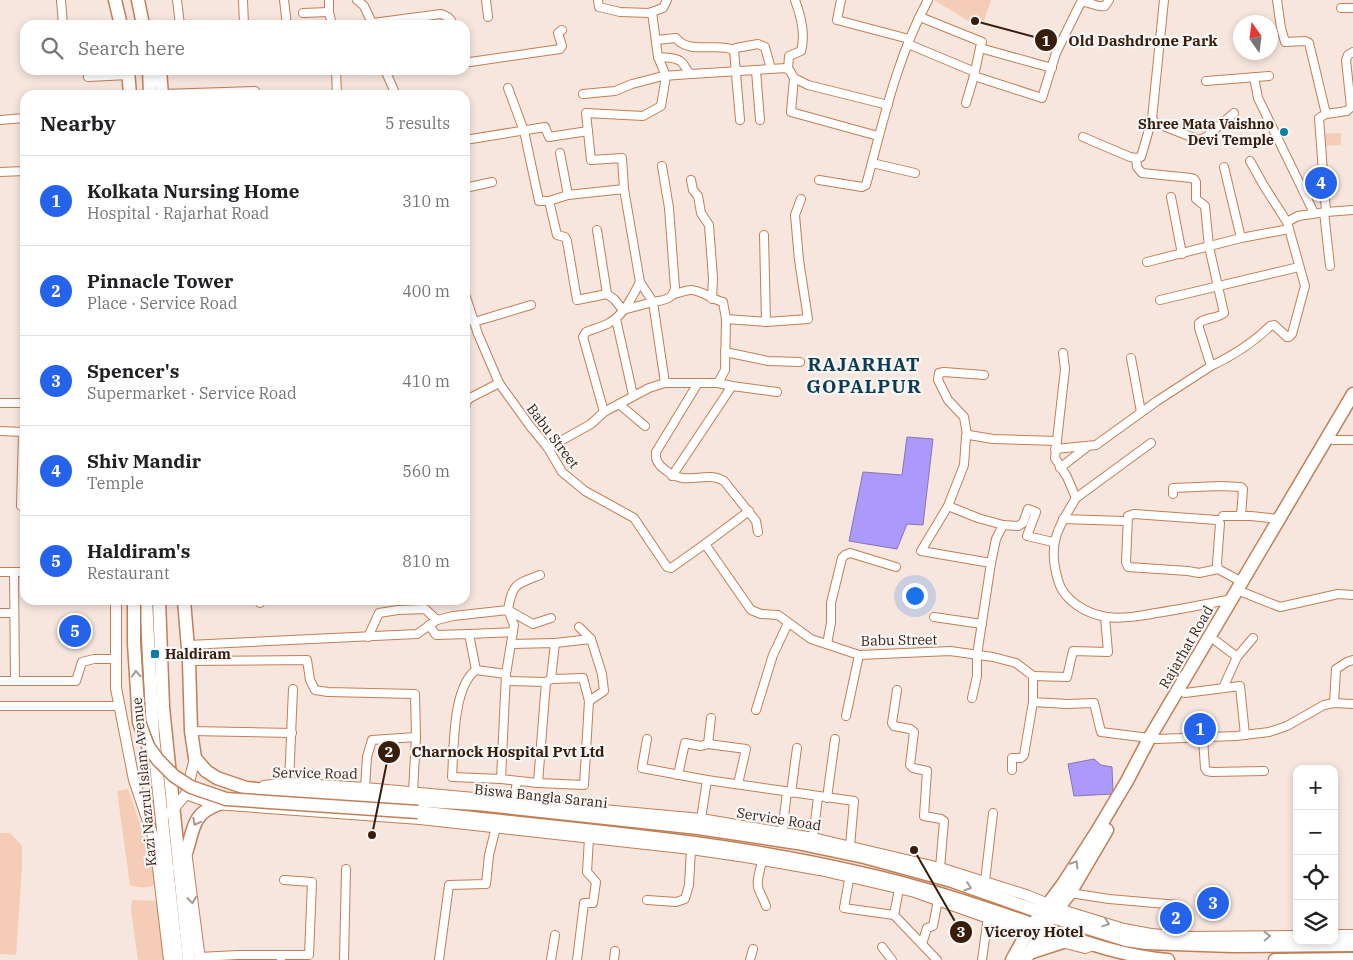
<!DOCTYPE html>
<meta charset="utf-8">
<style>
:root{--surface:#fff;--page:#f6f6f6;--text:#202124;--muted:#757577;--line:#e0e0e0;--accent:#2563eb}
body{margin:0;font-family:"IBM Plex Serif",serif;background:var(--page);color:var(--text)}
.controls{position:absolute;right:15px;bottom:15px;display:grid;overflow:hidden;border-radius:10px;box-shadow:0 2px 8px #0003}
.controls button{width:45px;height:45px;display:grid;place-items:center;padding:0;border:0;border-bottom:1px solid var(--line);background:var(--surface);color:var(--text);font:25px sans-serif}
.compass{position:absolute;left:1233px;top:15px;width:45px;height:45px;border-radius:50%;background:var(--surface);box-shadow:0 2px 8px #0003;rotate:346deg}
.you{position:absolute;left:914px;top:595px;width:18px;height:18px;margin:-12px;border:4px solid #fff;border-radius:50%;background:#1a73e8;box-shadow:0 0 0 8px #1a73e833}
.badge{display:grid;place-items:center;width:32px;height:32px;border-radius:50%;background:var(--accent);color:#fff;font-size:16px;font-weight:700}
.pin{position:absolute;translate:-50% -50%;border:2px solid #fff;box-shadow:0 1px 5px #0006}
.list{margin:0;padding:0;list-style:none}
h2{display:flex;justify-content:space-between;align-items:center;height:65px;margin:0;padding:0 20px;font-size:21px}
h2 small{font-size:16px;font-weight:400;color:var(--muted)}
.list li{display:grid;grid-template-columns:32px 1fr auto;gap:15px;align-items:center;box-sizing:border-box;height:90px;padding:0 20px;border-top:1px solid var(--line)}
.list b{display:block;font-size:19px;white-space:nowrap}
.list p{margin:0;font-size:16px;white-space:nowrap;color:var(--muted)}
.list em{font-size:16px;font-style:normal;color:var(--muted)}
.icon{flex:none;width:28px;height:28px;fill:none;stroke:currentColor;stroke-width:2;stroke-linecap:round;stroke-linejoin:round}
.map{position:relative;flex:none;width:1353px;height:960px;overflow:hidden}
.search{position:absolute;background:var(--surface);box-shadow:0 2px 8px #0003;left:20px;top:20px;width:450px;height:55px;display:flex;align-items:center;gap:12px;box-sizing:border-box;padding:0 18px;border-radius:15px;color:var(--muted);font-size:19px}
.panel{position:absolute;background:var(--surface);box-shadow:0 2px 8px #0003;left:20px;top:90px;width:450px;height:515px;border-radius:15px}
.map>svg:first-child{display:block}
.green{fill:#f5ccb6}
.water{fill:#ab99fb;stroke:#8874b3}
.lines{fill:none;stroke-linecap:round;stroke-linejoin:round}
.minor-casing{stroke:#c27e55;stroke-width:10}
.tertiary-casing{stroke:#c27e55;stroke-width:12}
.primary-casing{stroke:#c27e55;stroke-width:15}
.minor{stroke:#fff;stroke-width:8}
.tertiary{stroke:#fff;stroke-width:10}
.primary{stroke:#fff;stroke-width:12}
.primary-bridge-casing{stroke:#c27e55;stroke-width:15;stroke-linecap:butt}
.primary-bridge{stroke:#fff;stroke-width:12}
.oneway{stroke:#a59992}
.poi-dot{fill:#0d7da5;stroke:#f7f7f7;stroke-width:2}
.labels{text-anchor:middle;stroke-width:4.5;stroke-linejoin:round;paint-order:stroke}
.poi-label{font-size:14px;font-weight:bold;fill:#381d0c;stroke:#f7f7f7;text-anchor:end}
.street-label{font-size:14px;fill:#381d0c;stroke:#f7f7f7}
.district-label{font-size:19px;font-weight:bold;letter-spacing:1px;fill:#0d3c50;stroke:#f7f7f7}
.leader{fill:none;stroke:#381d0c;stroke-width:2}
.callout-dot{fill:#381d0c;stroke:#f7f7f7;stroke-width:2}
.mark-label{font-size:15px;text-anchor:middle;font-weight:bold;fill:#fff}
.callout-label{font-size:15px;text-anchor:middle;font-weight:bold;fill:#381d0c;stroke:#f7f7f7;stroke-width:4.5;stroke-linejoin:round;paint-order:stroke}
</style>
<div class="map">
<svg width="1353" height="960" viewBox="0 0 1353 960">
<rect width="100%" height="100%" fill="#f6e6de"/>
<!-- green -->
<g class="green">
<polygon points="934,0 991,0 984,21 973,16 970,22"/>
<polygon points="1341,133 1341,145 1324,146 1323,134"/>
<path d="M128,789l28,82 1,12c-8,6 -18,5 -27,2l-13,-94z"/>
<polygon points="0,833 10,833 22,846 22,868 16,955 0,954"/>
<polygon points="132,900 157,901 166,960 138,960 131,910"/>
</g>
<!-- water -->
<g class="water">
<polygon points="907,437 933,439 923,525 907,524 897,549 849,541 863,472 902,475"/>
<polygon points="1094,759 1101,765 1112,767 1113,794 1074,796 1068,764"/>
</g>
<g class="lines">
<defs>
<g id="minor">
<polyline points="61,0 63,25"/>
<polyline points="177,0 180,25"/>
<polyline points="243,0 244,25"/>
<polyline points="284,0 287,25"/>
<polyline points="329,0 329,12 332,25"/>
<polyline points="357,0 364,6 373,25"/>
<polyline points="486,0 488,17"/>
<polyline points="598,0 599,7 620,12 649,13 663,8 667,0"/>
<polyline points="841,0 837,20 909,39"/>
<polyline points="1164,0 1152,119 1156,123 1199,140 1206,137 1234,113"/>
<polyline points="1277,0 1281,28 1285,42 1305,41 1309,43 1326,114 1319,118 1326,212 1353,210"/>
<polyline points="1341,8 1353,8"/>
<path d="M652,12l6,45c7,1 17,0 22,4 5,3 6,10 11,13l95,-6 4,3 4,7 14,7 80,20"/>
<polyline points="303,13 329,12"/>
<polyline points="920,17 982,42 980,48 1052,68"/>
<path d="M373,23l68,-9c6,2 10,4 12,11"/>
<path d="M656,40l20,-2c13,17 41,4 58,12"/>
<polyline points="908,44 975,72"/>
<polyline points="465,61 470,62 560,49 562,46 558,33 562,30"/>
<path d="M788,69l1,-13 12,-5c5,-17 0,-35 -6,-51"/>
<polyline points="88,70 88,77 129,75"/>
<polyline points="336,70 337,95"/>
<polyline points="385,70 396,95"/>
<polyline points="756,71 760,120"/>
<path d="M974,76l68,22 14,-45 25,-51c9,-1 16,6 24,4l4,-6"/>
<polyline points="1254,77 1258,98 1314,213"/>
<polyline points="794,78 791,112 878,136"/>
<polyline points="1206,81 1269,76"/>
<polyline points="508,88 524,131 539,201 549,201 568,195 624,189"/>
<polyline points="162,94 255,91"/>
<polyline points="583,94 615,91 632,84 663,76 691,74"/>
<polyline points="966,103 974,76 980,48"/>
<polyline points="1326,114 1347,111 1351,107 1346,60 1348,55 1353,52"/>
<polyline points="0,120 25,118"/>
<polyline points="740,120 734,50 736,48 758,44 765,47 771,69"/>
<polyline points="1083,137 1130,157 1136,158 1141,157 1152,119"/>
<polyline points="465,140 545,127 549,137 588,131"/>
<polyline points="560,153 568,195"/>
<polyline points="1250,161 1264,186 1287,222"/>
<polyline points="872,163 915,173"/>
<path d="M662,166l7,42 6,80c-2,12 -12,12 -22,14l12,81"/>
<polyline points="1224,167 1241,238"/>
<polyline points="0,172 25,171"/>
<polyline points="691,180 693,190 698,196 701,213 709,225 713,278 712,299"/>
<path d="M819,180l43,7 4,-2c17,-63 31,-128 62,-185"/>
<polyline points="465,188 492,182"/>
<polyline points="1171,197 1182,254"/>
<polyline points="549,201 557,235 565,237 567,241 577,300 607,294 614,299 623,310 653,302 640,282"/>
<polyline points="1324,212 1330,266"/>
<polyline points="597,230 607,294"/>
<polyline points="764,235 766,322"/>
<polyline points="1147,262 1241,238 1289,229 1287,222 1298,216 1326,212"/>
<polyline points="465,294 478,334 499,383 530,426 548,448 562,472 585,491 634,518 667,567 671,568 705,544 751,610 761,614 778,615 811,639 859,655 950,651 993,657 1016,663 1033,676 1033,702 1067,704 1094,703 1101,732 1157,739 1236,736 1269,732 1287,726 1324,705 1334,703 1353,704"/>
<polyline points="1160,300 1299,267"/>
<polyline points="616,319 633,395"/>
<polyline points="726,319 766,322 808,319 799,260 795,215 801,199"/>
<polyline points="474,322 531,305"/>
<polyline points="725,352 768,361 800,362"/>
<path d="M1063,353l2,16 -10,89 12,19 9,21c-18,30 -29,45 -18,82 5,20 28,34 49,37 17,2 33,-1 49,-4 26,-4 51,-9 76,-14"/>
<polyline points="1131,358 1141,412"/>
<path d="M1211,366c23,-11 41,-22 59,-40l4,-1 13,12h2l3,-3 13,-48 -16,-57"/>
<path d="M698,383l-42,69c-1,8 2,12 8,17 24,20 40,0 60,12l32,40 2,11"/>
<polyline points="718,383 732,386 777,392"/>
<polyline points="0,403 25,403"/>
<polyline points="619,404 645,426"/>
<polyline points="465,409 466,402 470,398 499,383"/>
<path d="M604,412l-21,-75 3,-5c7,-3 16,-5 23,-9 14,-7 24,-27 31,-41l-16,-93 -2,-31 -31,2 -5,-47 57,3 18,-10 5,-30 -8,-19"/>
<polyline points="0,431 23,432 21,506 25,507"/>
<polyline points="967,435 964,417 948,400 938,380 939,373 944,372 984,375"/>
<polyline points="1333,440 1353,440"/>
<path d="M548,448l43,-24 13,-12 45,-24 16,-5h53l7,-13 1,-51 -3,-17c-10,-2 -22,-12 -32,-12 -5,0 -11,3 -17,4"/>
<path d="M1055,449l41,-4 61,-44 54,-35 -12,-38v-5c7,-6 18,-4 25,-10l-15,-66 -4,-41 -9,-7v-17l-2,-3 -3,-1 -49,-5 -5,-6 -1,-9"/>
<polyline points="1060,468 1088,446"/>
<polyline points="672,476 732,386"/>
<polyline points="1173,494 1173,488 1220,486 1241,487 1243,489 1241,516"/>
<polyline points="1076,498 1151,443"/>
<polyline points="948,506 921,551 991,563"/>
<polyline points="1223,516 1251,516 1279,519"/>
<polyline points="1063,519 1123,521"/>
<polyline points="1003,525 978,518 948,506 964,465 966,436 969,435 993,439 1057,441"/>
<polyline points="705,544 749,511"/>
<polyline points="1218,569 1217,563 1220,523 1217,520 1134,514 1128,516 1126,562 1128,567 1188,571 1199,573 1218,569 1242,582"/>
<polyline points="0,572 25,572"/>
<polyline points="14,572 15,681"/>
<path d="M540,575c-24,9 -28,9 -32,35l25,14 18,-6"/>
<polyline points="1237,590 1280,607 1338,594 1353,595"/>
<polyline points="260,600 260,603"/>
<polyline points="0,613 14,613"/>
<polyline points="934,617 982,624"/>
<polyline points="429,625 436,635 469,634 476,670"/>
<polyline points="579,627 591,639 602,674 604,691 589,701"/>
<polyline points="469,634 513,632"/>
<polyline points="368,637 379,613 398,610 425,609 437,620"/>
<polyline points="1216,641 1237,657 1223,688"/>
<polyline points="555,643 591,639"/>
<polyline points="511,644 555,643 551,679 546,682 538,783 584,785 589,701 583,678 551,679"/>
<polyline points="827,644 831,623 831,603 842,558 845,555 850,553 896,567"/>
<path d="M188,645l229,-11 20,-14 16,-4 55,-6 6,15 -8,49 -5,105 -49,-2c2,-27 0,-90 24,-107l30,4"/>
<polyline points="1237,657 1253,638"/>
<polyline points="189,661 307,660 310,680 315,690 328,692 415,694 416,737 413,792"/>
<polyline points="1033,676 1067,677 1073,651 1108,652 1105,617"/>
<polyline points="0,681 76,681 82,662 94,659 116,659"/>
<polyline points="507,681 546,682"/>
<polyline points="897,690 892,723 894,726 910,729 914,732 910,765 913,768 927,771 924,816 941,819 944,821 940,868"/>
<polyline points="1185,693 1240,686 1245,735"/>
<polyline points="972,698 977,676 977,655 991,563 996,539 1003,525 1018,526 1023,523 1028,509 1036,512 1027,536 1053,542"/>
<polyline points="1334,703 1336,669 1347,662 1353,660"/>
<polyline points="0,706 119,706"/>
<polyline points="756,710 773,655 788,623"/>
<polyline points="846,716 859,655"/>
<polyline points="191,731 292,733"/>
<polyline points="1203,738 1205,768 1207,771 1212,772 1264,771"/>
<polyline points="647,739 642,768 707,780 854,801 850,846"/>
<polyline points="708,744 711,718"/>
<polyline points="1012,770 1012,758 1021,758 1024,755 1033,702"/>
<polyline points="678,775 685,743 701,746 708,744 746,749 738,784"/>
<polyline points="501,779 538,783"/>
<polyline points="289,783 293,689"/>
<polyline points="365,788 367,757 372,740 416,737"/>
<polyline points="791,793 797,748"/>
<polyline points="827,798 835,739"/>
<polyline points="514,801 517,781"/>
<polyline points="701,819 707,780"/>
<polyline points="782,833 787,792"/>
<polyline points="813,838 818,797"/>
<path d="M762,860c-1,9 -7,22 -3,30 2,5 5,10 7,16"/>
<polyline points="850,874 844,908 894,915 937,960"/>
<polyline points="985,881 993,813"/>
<polyline points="1070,893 1109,899 1178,905"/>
<polyline points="647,900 676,902 685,899 689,885 691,849"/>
<polyline points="894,915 899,889"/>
<polyline points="922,944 927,928 933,926 938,900"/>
<polyline points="882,947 892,960"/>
<polyline points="199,957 238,955 281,955"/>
<polyline points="281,960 281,955 309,955 312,882 284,880"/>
<polyline points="344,960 346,869"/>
<polyline points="439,960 449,885 486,884 489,855 496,827"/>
<polyline points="551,960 555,935"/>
<polyline points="577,960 584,903 593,903 596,882 587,872 589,838"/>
<polyline points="614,960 615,951"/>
<polyline points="750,960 753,949"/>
<polyline points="982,960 988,917"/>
</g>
<g id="tertiary">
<polyline points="116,600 116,688 134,780 155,842 169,960"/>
<polyline points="264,786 289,783 365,788 701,819 813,838 940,868 1026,895 1068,912 1124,929 1151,934 1186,937 1297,936"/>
<polyline points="186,794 214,804 420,819 691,849 746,857 820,870 915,892 1039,936 1085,948 1093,945"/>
<polyline points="170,813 186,794 195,758"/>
<polyline points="186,851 200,960"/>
<polyline points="1334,935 1353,935"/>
</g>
<g id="primary">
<polyline points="115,0 121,25"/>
<polyline points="138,0 143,25"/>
<polyline points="128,70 130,95"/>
<polyline points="149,70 150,95"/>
<polyline points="160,70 162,95"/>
<polyline points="146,600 153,736 177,960"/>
<polyline points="159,600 163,707 189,960"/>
<polyline points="184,600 189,661 191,731 195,758 206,771 217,778 246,788 306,794 477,804 698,828 797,843 864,857 952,881 1065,921 1126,940 1146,943 1232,946 1353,945"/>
<path d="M418,812c148,17 298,27 443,61 55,12 109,30 162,48 48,16 94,35 145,39"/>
<path d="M179,868c2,-6 6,-12 8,-18 7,-23 6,-37 32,-46"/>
<polyline points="1029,953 1063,942"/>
<polyline points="1012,960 1028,931 1063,884 1096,833 1127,781 1150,737 1353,394"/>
<polyline points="1025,960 1052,916 1070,893 1107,830"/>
<polyline points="1275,960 1353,959"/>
</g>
</defs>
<!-- minor casing -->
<use href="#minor" class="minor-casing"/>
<!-- tertiary casing -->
<use href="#tertiary" class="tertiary-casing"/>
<!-- primary casing -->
<use href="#primary" class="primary-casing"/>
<!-- minor -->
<use href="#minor" class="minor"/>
<!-- tertiary -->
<use href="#tertiary" class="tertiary"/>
<!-- primary -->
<use href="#primary" class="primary"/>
<defs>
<polyline id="primary-bridge" points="134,600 134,643 139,722 148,746 158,760 174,776 191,787 226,799 418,812"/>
</defs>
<!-- primary-bridge casing -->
<use href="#primary-bridge" class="primary-bridge-casing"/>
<!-- primary-bridge -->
<use href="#primary-bridge" class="primary-bridge"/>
</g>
<!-- one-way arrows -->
<defs><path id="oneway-chevron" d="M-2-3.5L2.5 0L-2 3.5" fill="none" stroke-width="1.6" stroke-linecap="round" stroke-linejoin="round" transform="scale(1.25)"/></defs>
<g class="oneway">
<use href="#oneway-chevron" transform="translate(136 674) rotate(-93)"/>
<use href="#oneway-chevron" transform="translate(196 822) rotate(118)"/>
<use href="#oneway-chevron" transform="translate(1075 864) rotate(-58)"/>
<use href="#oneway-chevron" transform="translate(968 887) rotate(19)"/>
<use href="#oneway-chevron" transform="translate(192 900) rotate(83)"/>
<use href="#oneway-chevron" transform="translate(1106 923) rotate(19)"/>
<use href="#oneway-chevron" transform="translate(1267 936) rotate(-1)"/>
</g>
<!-- markers -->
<g class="poi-dot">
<circle cx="1284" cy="132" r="5"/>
<rect x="150" y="649" width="10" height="10" rx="2.5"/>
</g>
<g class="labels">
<!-- poi labels -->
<g class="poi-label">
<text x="1274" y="129">Shree Mata Vaishno<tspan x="1274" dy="16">Devi Temple</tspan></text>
<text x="165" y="659" text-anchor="start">Haldiram</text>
</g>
<!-- street labels -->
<g class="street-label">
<text transform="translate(553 436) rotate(53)" y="5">Babu Street</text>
<text transform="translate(899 640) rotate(-1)" y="5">Babu Street</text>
<text transform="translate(1186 647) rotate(-60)" y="5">Rajarhat Road</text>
<text transform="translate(315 773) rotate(1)" y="5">Service Road</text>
<text transform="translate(144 782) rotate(-95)" y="5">Kazi Nazrul Islam Avenue</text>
<text transform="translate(541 796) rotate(6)" y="5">Biswa Bangla Sarani</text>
<text transform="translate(779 819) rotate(9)" y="5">Service Road</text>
</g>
<!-- district labels -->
<g class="district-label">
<text x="864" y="371">RAJARHAT<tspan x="864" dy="22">GOPALPUR</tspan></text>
</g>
</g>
<!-- callouts -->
<path class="leader" d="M975 21L1046 40M372 835L389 752M914 850L961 932"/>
<g class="callout-dot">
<circle cx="975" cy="21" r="5"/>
<circle cx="372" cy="835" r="5"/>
<circle cx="914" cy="850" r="5"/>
<circle cx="1046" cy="40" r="12"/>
<circle cx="389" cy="752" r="12"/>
<circle cx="961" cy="932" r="12"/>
</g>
<g class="mark-label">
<text x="1046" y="46">1</text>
<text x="389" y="757">2</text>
<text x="961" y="937">3</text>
</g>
<g class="callout-label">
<text x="1143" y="46">Old Dashdrone Park</text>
<text x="508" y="757">Charnock Hospital Pvt Ltd</text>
<text x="1034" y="937">Viceroy Hotel</text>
</g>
</svg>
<div class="controls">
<button>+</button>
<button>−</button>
<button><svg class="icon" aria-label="locate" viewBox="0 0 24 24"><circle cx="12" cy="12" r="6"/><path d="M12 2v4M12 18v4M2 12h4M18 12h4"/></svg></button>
<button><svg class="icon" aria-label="layers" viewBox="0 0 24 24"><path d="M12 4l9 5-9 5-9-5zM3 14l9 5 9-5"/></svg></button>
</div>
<svg class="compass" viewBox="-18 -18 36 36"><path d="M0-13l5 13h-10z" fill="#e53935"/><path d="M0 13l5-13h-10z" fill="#757577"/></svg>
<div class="you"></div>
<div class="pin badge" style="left:1200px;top:729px">1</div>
<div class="pin badge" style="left:1176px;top:918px">2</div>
<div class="pin badge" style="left:1213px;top:903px">3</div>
<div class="pin badge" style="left:1321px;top:183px">4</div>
<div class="pin badge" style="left:75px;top:631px">5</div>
<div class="search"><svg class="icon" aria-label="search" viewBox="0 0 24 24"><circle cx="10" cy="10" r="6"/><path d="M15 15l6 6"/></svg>Search here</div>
<section class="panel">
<h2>Nearby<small>5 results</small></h2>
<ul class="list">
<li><span class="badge">1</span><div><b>Kolkata Nursing Home</b><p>Hospital · Rajarhat Road</p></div><em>310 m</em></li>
<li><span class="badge">2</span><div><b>Pinnacle Tower</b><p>Place · Service Road</p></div><em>400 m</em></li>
<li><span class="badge">3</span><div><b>Spencer's</b><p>Supermarket · Service Road</p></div><em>410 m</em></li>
<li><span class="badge">4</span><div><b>Shiv Mandir</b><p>Temple</p></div><em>560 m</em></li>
<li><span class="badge">5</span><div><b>Haldiram's</b><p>Restaurant</p></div><em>810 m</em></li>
</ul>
</section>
</div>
